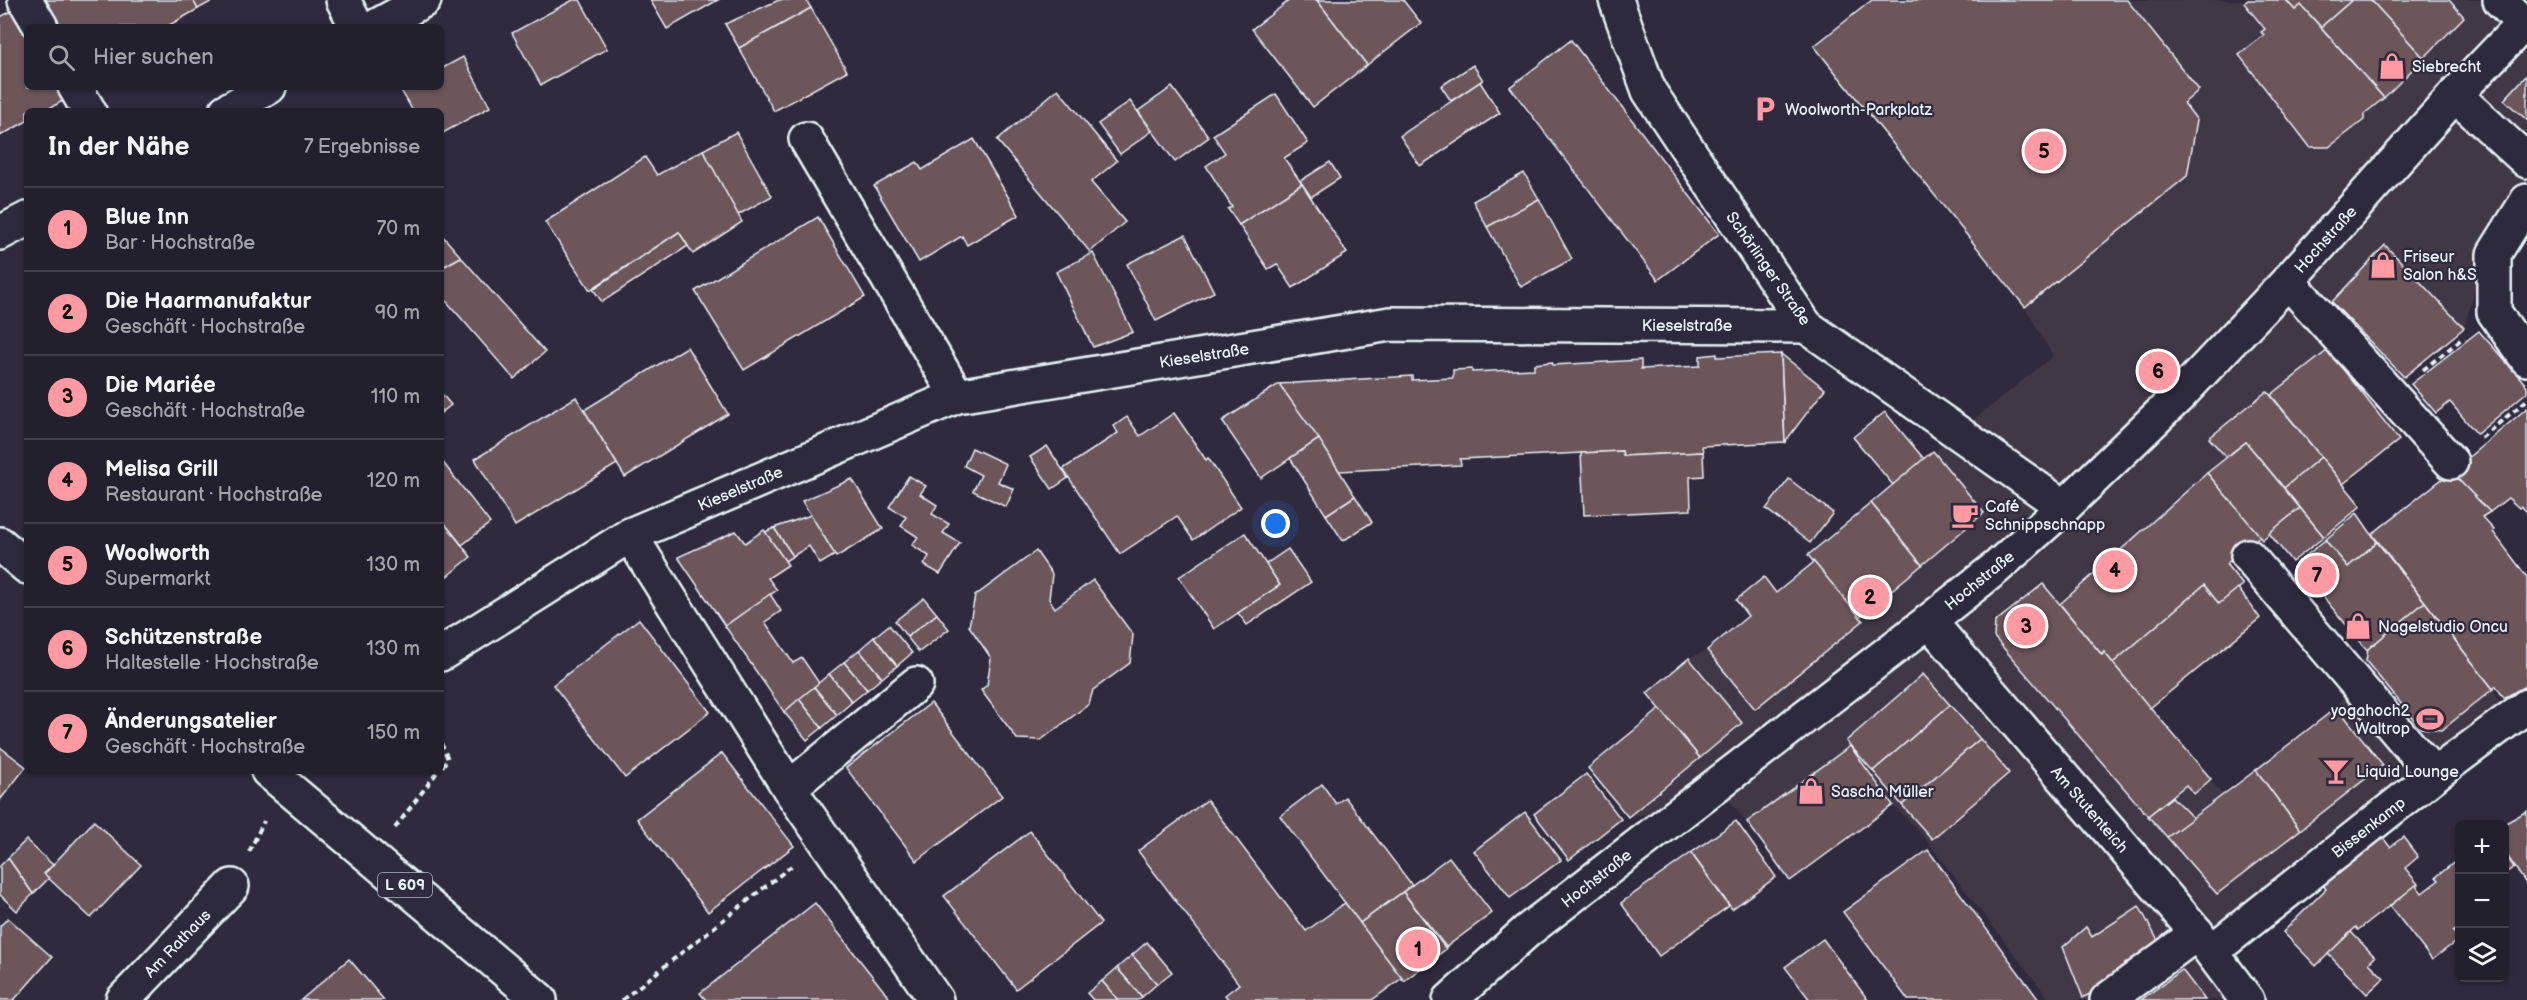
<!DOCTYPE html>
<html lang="de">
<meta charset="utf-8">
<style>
:root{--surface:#23202e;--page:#2f2d3a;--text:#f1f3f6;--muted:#a3a3aa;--line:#403e4a;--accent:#ff9aa2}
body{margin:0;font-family:"Balsamiq Sans",sans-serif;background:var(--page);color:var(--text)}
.controls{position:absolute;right:18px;bottom:18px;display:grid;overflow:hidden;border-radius:9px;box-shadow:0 2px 4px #0004}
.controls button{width:54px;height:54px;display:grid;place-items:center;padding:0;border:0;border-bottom:2px solid var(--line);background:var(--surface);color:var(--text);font:30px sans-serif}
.you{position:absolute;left:1276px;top:524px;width:21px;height:21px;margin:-15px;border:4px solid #fff;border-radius:50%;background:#1a73e8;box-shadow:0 0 0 9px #1a73e833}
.badge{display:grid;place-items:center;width:39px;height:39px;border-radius:50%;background:var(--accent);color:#111;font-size:20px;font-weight:700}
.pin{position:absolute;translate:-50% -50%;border:3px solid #fff;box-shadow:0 2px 6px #0006}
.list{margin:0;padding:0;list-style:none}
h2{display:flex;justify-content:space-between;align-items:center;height:78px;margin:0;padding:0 24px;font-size:26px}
h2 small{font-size:20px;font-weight:400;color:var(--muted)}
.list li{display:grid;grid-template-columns:39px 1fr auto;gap:18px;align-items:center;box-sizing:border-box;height:84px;padding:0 24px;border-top:2px solid var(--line)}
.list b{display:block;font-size:22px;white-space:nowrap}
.list p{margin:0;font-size:20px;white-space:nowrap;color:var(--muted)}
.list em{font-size:20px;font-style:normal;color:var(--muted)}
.icon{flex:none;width:33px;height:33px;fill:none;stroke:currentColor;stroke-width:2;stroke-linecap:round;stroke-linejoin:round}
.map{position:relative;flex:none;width:2527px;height:1000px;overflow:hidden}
.search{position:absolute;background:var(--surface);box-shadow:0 2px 4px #0004;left:24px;top:24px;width:420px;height:66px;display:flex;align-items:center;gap:15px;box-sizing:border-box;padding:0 21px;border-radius:9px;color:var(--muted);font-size:22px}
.panel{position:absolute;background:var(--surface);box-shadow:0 2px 4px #0004;left:24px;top:108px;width:420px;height:666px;border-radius:9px}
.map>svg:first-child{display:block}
.built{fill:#413746}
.building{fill:#6c565a;stroke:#e8f1f8;stroke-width:1.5}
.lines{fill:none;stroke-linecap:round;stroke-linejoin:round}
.minor-casing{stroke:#e8f1f8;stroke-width:38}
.major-casing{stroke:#e8f1f8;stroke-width:38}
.path{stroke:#e8f1f8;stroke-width:4;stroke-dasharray:6 4.5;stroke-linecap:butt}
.minor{stroke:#2f2a3d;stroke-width:33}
.major{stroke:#2f2a3d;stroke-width:33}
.labels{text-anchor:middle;stroke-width:4.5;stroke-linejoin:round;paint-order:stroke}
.shield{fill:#2f2a3d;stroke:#b0b5c0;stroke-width:1.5}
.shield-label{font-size:15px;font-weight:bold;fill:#e8f1f8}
.poi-label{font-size:16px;fill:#e8f1f8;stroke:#2f2a3d;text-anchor:start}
.street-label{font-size:16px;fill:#e8f1f8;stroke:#2f2a3d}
</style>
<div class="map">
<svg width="2527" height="1000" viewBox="0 0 2527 1000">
<rect width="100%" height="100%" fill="#2f2a3d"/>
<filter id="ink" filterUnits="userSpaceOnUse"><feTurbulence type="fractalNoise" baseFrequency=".0167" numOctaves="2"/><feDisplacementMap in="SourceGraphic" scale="12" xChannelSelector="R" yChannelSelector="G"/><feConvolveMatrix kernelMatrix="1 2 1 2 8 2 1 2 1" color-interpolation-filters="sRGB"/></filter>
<g filter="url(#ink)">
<!-- built -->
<polygon class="built" points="1872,0 2527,0 2527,178 2485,253 2464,328 2404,377 2399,440 2343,484 2321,457 2284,488 2300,508 2226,564 2219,604 2150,708 2223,795 2337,707 2368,649 2425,602 2493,689 2504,711 2211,933 2259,1000 2050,1000 1923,836 1893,805 1790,881 1730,801 1628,817 1588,768 1659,709 1647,693 1689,658 1707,650 1748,616 1736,600 1764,577 1776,592 1813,562 1808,555 1893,486 1853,437 1885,412 1925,459 2053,356 2025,307 1814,46"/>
<!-- building -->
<g class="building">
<polygon points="45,0 193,0 198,9 166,27 60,27"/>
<polygon points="193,0 214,0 198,9"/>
<polygon points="573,0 580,0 607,49 541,85 512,33"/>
<polygon points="650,0 718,0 667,29"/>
<polygon points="779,0 806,0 811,8 739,48 725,24"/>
<polygon points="1290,0 1317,0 1367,65 1313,107 1252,29"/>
<polygon points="1317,0 1403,0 1421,23 1367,65"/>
<polygon points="1872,0 2127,0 2199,90 2184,103 2197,120 2187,176 2025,307 1814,46"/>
<polygon points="2248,0 2286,0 2295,10 2301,5 2384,98 2364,114 2364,120 2329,147 2310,147 2239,55 2264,35 2261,32 2265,29 2244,3"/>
<polygon points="2286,0 2352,0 2321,27 2301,5 2295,10"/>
<polygon points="2352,0 2371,0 2424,58 2384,98 2321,27"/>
<polygon points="2371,0 2449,0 2464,17 2424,58"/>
<polygon points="811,8 847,71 774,111 739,48"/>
<polygon points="12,11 27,37 27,87 55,87 63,101 44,111 27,111 27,121 0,136 0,17"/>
<polygon points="1571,40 1719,234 1658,280 1510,87"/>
<polygon points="463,57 490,107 441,134 441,111 413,111 401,90 407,87 441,87 441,69"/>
<polygon points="1473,65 1483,80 1451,101 1441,86"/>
<polygon points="2527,75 2527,120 2504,100"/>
<polygon points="1480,82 1500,113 1420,166 1400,136"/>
<polygon points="1172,87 1209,137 1175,162 1138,111"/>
<polygon points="1058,89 1117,161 1091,182 1125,222 1090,252 997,140"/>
<polygon points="1276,94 1308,143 1284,158 1302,184 1239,225 1228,209 1232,207 1206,166 1225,153 1213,135"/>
<polygon points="1130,101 1152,131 1120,154 1098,124"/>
<polygon points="736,132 772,196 738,215 703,150"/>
<polygon points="974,139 1019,215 967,245 962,236 919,262 874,186 917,162 922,170"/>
<polygon points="703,150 742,222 693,254 679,232 590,290 545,222 645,157 657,175"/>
<polygon points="1330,162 1340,178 1311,197 1300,181"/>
<polygon points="1524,173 1539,199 1487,227 1473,201"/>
<polygon points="1302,184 1347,253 1293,288 1277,264 1268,269 1239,225"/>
<polygon points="1539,199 1572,259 1521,287 1487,227"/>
<polygon points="818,217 865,297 744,370 695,291"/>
<polygon points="679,232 688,246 602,302 593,289"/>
<polygon points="441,234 461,257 441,268"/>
<polygon points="1185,235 1214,292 1156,321 1127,264"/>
<polygon points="2385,245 2464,328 2404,377 2332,302"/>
<polygon points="1093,253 1133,332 1093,347 1056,272"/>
<polygon points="461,257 545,352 514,379 441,295 441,268"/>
<polygon points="2479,331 2527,386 2527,392 2477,434 2450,402 2436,413 2411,384"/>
<polygon points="687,347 728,414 625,477 584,410"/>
<polygon points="2328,350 2399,440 2343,484 2271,395"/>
<polygon points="1717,354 1717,357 1781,354 1785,442 1702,446 1703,452 1623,456 1622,451 1460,459 1461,465 1339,471 1279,384 1412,376 1412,380 1453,378 1453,370 1472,369 1472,372 1534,369 1534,364 1552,362 1553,365 1641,360 1641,369 1700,366 1700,356"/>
<polygon points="1781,354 1825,389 1785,442"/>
<polygon points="1279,384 1319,439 1261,478 1222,421"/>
<polygon points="2267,391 2321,457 2284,488 2246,442 2226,457 2209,438"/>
<polygon points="441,393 451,405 441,413"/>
<polygon points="576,397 617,464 515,526 475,459"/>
<polygon points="2527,408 2527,512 2521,506 2519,508 2508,498 2490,512 2451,472"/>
<polygon points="1885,412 1924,459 1893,485 1853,437"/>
<polygon points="1174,413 1206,460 1208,458 1241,507 1193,540 1177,516 1120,554 1063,469 1118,433 1114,426 1127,417 1140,436"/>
<polygon points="1319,439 1355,496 1326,515 1290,458"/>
<polygon points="2246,442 2300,508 2262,540 2207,473"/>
<polygon points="1047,446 1068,478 1052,489 1030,457"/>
<polygon points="972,448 1006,464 998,482 1014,489 1006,507 973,491 981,475 964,466"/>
<polygon points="1622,451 1623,456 1703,452 1704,476 1690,477 1691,510 1584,515 1581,453"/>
<polygon points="1933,451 1984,513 1922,565 1871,503"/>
<polygon points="2321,457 2361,506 2324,537 2284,488"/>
<polygon points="441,460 490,523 462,545 441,519"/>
<polygon points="2451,472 2490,512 2482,517 2494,530 2493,532 2527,577 2527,685 2504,698 2496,686 2493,689 2372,534"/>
<polygon points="2207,473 2260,536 2226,564 2243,585 2219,604 2204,585 2113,663 2104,652 2102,655 2060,604"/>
<polygon points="909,476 926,486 920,494 937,505 932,514 949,524 943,533 960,543 940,574 924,565 929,556 912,545 918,537 901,526 906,517 889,507"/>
<polygon points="852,479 883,529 836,557 802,501"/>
<polygon points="1789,479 1833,513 1810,543 1766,509"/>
<polygon points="1355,496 1372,522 1343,541 1326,515"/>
<polygon points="1871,503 1922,565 1859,617 1808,555"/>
<polygon points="2300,508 2324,537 2292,562 2269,533"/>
<polygon points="2357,513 2377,542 2348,567 2325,540"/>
<polygon points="811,515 835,555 820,564 809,546 793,556 774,528"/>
<polygon points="441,519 471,557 441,581"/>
<polygon points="774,528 793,556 785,561 765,532"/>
<polygon points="764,530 788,565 768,578 777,590 725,626 678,557 736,531 745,543"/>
<polygon points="1245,533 1280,585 1214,629 1179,577"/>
<polygon points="2325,540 2348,567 2377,542 2425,602 2367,650 2296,564"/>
<polygon points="1288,549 1311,582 1247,625 1238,613 1280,585 1266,564"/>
<polygon points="1036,551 1052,574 1049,599 1055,608 1093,580 1133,635 1130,663 1093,690 1089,704 1041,740 1017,739 981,690 987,685 991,658 969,626 975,596"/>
<polygon points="1814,562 1863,621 1755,709 1707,650 1748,616 1736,600 1764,577 1776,593"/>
<polygon points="2043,584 2102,655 2104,652 2113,663 2211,779 2194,794 2186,785 2148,816 1994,637 1995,622"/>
<polygon points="2204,585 2219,604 2238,588 2260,618 2150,708 2113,663"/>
<polygon points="770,594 781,611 765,622 793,663 802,658 819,683 784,712 725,626"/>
<polygon points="924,598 937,614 907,637 895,621"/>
<polygon points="2425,602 2493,689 2442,730 2421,728 2366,661 2368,649"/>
<polygon points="937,614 949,629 919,652 907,637"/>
<polygon points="639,619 710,712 625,778 553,685"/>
<polygon points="889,625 912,653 897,666 874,637"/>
<polygon points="874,637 897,666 882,678 859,650"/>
<polygon points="859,650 882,678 867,690 844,662"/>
<polygon points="1689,658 1742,723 1700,758 1647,693"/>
<polygon points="844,662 867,690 852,702 829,674"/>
<polygon points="829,674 852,702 837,715 814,687"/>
<polygon points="1923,674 1950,705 1873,771 1846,741"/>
<polygon points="814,687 837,715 822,728 799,699"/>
<polygon points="799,699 822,728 807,740 784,712"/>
<polygon points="931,703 1002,796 917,861 846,768"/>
<polygon points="1950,705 1980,739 1902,805 1873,771"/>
<polygon points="2337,707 2383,765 2300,830 2256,770"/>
<polygon points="1660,709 1700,758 1628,817 1588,768"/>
<polygon points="1980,739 2009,773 1932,839 1902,805"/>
<polygon points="1850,746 1893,805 1790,881 1747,822"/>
<polygon points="0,747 26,767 0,800"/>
<polygon points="722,753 794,846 708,912 637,819"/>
<polygon points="2256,770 2300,830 2217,894 2167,837"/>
<polygon points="1586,774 1621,819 1569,860 1534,814"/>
<polygon points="1322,784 1336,804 1345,797 1412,885 1360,923 1280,816"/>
<polygon points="2172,797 2193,818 2167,837 2148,816"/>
<polygon points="1207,800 1306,931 1345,903 1402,978 1372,1000 1229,1000 1225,995 1239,984 1138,851"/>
<polygon points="2527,811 2527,885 2504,851 2504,824"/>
<polygon points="1525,812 1561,860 1510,898 1474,851"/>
<polygon points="94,821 141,865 91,918 44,874"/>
<polygon points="1736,821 1776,877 1732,909 1691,853"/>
<polygon points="1030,831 1101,923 1016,989 944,896"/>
<polygon points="2380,834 2390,847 2403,837 2418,857 2405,868 2418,884 2358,930 2356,927 2316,966 2283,932 2326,889 2320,881"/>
<polygon points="26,840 53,865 44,874 49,878 33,894 8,858"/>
<polygon points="1928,850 2039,1000 1908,1000 1843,912"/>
<polygon points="1691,853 1729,906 1659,956 1621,903"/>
<polygon points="2504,853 2514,867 2504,874"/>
<polygon points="2460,854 2460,927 2453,932 2459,939 2432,960 2390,906 2416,885 2422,893 2439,880 2436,877 2457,860 2455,857"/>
<polygon points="1449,857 1492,913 1446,947 1403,892"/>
<polygon points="8,858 33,894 17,911 0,895 0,866"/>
<polygon points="1403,892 1446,949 1404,981 1360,923"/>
<polygon points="815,903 891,1000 706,1000 700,993"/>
<polygon points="2139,906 2163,950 2083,998 2063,947 2086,927 2092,937"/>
<polygon points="8,918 52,957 14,1000 0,1000 0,926"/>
<polygon points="2351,932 2375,957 2369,963 2384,978 2367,994 2328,954"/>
<polygon points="1823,939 1868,1000 1810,1000 1785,967"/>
<polygon points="1147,942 1172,972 1157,984 1132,955"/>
<polygon points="1132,955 1157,984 1142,997 1117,968"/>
<polygon points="349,959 384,1000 301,1000"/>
<polygon points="1117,968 1142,997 1138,1000 1118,1000 1102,981"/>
<polygon points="2182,970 2205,1000 2141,1000"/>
<polygon points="1102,981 1118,1000 1093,1000 1087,993"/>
</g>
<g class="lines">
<defs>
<g id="minor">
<polyline points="25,0 41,27"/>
<polyline points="343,0 357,27"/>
<polyline points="1616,0 1649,91 1806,326 2064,507"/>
<polyline points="2500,0 2523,23"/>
<polyline points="375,27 424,0"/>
<polyline points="75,87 89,111"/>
<polyline points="2455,95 2527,161"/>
<polyline points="226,111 269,87"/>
<polyline points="806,139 957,396"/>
<polyline points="2527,201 2494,254 2494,312 2527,359"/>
<polyline points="0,233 27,219"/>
<polyline points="2288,281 2451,462"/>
<polyline points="630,535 789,788 936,1000"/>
<polyline points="2248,556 2434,775"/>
<polyline points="1929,621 2197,933 2247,1000"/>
<polyline points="441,654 630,535 957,396 1390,324 1806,326"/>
<polyline points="789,788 916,684"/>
<polyline points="2212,951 2434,775 2527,706"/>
<polyline points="123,1000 232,886"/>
<polyline points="1450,1000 1527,931 1929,621 1997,567 2064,507 2180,395 2288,281 2455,95 2527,20"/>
<polyline points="2107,1000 2197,933"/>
</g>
<g id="major">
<polyline points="0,544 27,567"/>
<polyline points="268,771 540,1000"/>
</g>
</defs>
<!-- minor casing -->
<use href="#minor" class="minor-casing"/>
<!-- major casing -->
<use href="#major" class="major-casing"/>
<!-- path -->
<g class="path">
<polyline points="2423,370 2464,337"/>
<polyline points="2481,438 2527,400"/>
<polyline points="441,743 448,759 441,768"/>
<polyline points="395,828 438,771"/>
<polyline points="249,852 264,821"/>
<polyline points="622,1000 794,864"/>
</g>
<!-- minor -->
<use href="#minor" class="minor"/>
<!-- major -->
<use href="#major" class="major"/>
</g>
</g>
<!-- icons -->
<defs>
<symbol id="shop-bare" viewBox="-9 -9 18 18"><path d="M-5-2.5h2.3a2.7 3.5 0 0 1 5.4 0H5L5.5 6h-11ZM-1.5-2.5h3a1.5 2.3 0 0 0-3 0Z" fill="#ff9aa2" stroke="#2f2a3d" stroke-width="2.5" paint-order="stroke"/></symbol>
<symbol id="parking-bare" viewBox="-9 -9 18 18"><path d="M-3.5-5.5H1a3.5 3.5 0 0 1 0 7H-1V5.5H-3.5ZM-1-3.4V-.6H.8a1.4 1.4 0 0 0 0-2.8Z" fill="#ff9aa2" stroke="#2f2a3d" stroke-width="2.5" paint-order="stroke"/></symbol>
<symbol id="cafe-bare" viewBox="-9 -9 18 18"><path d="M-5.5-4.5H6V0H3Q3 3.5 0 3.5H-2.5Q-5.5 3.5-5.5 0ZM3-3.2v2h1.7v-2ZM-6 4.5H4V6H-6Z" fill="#ff9aa2" stroke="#2f2a3d" stroke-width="2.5" paint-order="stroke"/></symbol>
<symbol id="stadium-bare" viewBox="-9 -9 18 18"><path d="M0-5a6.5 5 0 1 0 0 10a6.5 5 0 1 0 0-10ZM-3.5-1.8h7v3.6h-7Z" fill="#ff9aa2" stroke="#2f2a3d" stroke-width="2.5" paint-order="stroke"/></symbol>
<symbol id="bar-bare" viewBox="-9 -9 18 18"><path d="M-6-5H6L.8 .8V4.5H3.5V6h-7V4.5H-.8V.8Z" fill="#ff9aa2" stroke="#2f2a3d" stroke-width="2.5" paint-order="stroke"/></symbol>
</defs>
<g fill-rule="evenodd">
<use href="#shop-bare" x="2373" y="47" width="38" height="38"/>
<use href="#parking-bare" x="1746" y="90" width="38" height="38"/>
<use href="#shop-bare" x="2364" y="246" width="38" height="38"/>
<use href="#cafe-bare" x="1946" y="496" width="38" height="38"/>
<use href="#shop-bare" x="2339" y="607" width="38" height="38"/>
<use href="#stadium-bare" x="2411" y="700" width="38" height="38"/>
<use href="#bar-bare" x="2317" y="752" width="38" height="38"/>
<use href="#shop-bare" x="1792" y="772" width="38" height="38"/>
</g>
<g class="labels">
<!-- shield labels -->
<rect class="shield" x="378" y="873" width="54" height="24" rx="4.5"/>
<g class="shield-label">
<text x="405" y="890">L 609</text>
</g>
<!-- poi labels -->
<g class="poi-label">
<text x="2412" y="72">Siebrecht</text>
<text x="1785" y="115">Woolworth-Parkplatz</text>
<text x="2403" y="262">Friseur<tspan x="2403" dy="18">Salon h&amp;S</tspan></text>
<text x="1985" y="512">Café<tspan x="1985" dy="18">Schnippschnapp</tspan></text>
<text x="2378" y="632">Nagelstudio Oncu</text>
<text x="2410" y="716" text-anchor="end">yogahoch2<tspan x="2410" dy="18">Waltrop</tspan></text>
<text x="2356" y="777">Liquid Lounge</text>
<text x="1831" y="797">Sascha Müller</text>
</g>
<!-- street labels -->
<g class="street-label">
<text transform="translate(2325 239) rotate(-48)" y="6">Hochstraße</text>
<text transform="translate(1769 268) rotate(55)" y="6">Schörlinger Straße</text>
<text x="1687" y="331">Kieselstraße</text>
<text transform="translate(1204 355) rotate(-9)" y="6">Kieselstraße</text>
<text transform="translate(740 488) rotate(-23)" y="6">Kieselstraße</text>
<text transform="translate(1979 580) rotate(-39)" y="6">Hochstraße</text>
<text transform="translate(2090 809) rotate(49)" y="6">Am Stutenteich</text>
<text transform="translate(2368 827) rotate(-38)" y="6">Bissenkamp</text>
<text transform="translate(1596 878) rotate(-38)" y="6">Hochstraße</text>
<text transform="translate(177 943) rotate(-46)" y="6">Am Rathaus</text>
</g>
</g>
</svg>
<div class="controls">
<button>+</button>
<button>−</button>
<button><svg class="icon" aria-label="layers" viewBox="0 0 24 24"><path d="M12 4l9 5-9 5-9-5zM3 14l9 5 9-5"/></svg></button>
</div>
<div class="you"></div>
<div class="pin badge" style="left:1418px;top:949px">1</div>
<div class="pin badge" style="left:1870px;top:597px">2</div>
<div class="pin badge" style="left:2026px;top:626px">3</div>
<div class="pin badge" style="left:2115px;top:570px">4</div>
<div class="pin badge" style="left:2044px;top:151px">5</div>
<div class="pin badge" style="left:2158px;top:371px">6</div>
<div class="pin badge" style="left:2317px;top:575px">7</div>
<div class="search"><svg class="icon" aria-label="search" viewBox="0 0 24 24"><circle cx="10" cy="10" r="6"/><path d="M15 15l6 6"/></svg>Hier suchen</div>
<section class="panel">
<h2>In der Nähe<small>7 Ergebnisse</small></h2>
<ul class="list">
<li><span class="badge">1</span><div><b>Blue Inn</b><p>Bar · Hochstraße</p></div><em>70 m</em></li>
<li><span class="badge">2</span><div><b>Die Haarmanufaktur</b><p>Geschäft · Hochstraße</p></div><em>90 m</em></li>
<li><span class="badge">3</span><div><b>Die Mariée</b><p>Geschäft · Hochstraße</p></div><em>110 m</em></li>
<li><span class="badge">4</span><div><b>Melisa Grill</b><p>Restaurant · Hochstraße</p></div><em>120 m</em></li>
<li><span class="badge">5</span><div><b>Woolworth</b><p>Supermarkt</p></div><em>130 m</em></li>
<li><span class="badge">6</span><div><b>Schützenstraße</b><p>Haltestelle · Hochstraße</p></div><em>130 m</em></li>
<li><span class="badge">7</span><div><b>Änderungsatelier</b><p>Geschäft · Hochstraße</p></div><em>150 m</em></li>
</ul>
</section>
</div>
